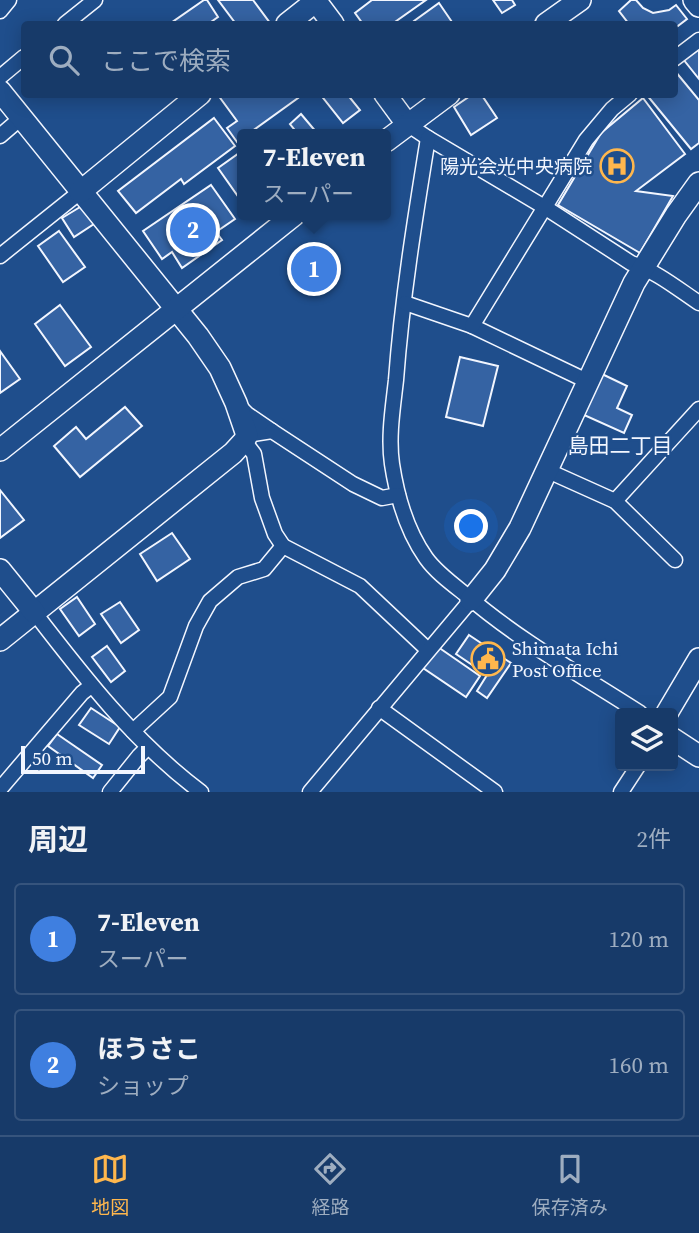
<!DOCTYPE html>
<html lang="ja">
<meta charset="utf-8">
<style>
:root{--surface:#173a69;--page:#20416f;--text:#f1f3f6;--muted:#9eadc0;--line:#36547d;--accent:#ffb74d}
body{margin:0;font-family:"Source Serif 4","Noto Sans JP",serif;background:var(--page);color:var(--text)}
.controls{position:absolute;right:21px;bottom:21px;display:grid;overflow:hidden;border-radius:7px;box-shadow:0 4px 18px #0003}
.controls button{width:63px;height:63px;display:grid;place-items:center;padding:0;border:0;border-bottom:2px solid var(--line);background:var(--surface);color:var(--text);font:35px sans-serif}
.scale{position:absolute;left:21px;bottom:18px;width:124px;box-sizing:border-box;padding-left:7px;border:4px solid #f2f6ff;border-top:0;font-size:19px;line-height:24px;white-space:nowrap;color:#f2f6ff;-webkit-text-stroke:5px #1f4e8c;paint-order:stroke}
.you{position:absolute;left:472px;top:527px;width:24px;height:24px;margin:-18px;border:5px solid #fff;border-radius:50%;background:#1a73e8;box-shadow:0 0 0 10px #1a73e833}
.badge{display:grid;place-items:center;width:46px;height:46px;border-radius:50%;background:var(--accent);color:#fff;font-size:23px;font-weight:700}
.pin{position:absolute;translate:-50% -50%;border:4px solid #fff;box-shadow:0 2px 7px #0006}
.popup{position:absolute;left:237px;top:129px;width:154px;height:91px;box-sizing:border-box;display:grid;place-content:center;border-radius:7px;background:var(--surface);filter:drop-shadow(0 2px 5px #0005);font-size:23px;white-space:nowrap;color:var(--muted)}
.popup b{font-size:26px;color:var(--text)}
.popup::after{content:'';position:absolute;left:50%;top:100%;margin-left:-14px;border:14px solid transparent;border-top-color:var(--surface)}
.list{margin:0;padding:0;list-style:none}
h2{display:flex;justify-content:space-between;align-items:center;height:91px;margin:0;padding:0 28px;font-size:30px}
h2 small{font-size:23px;font-weight:400;color:var(--muted)}
.list li{display:grid;grid-template-columns:46px 1fr auto;gap:21px;align-items:center;box-sizing:border-box;height:112px;margin:0 14px 14px;padding:0 14px;border:2px solid var(--line);border-radius:7px}
.list b{display:block;font-size:26px;white-space:nowrap}
.list p{margin:0;font-size:23px;white-space:nowrap;color:var(--muted)}
.list em{font-size:23px;font-style:normal;color:var(--muted)}
.icon{flex:none;width:38px;height:38px;fill:none;stroke:currentColor;stroke-width:2;stroke-linecap:round;stroke-linejoin:round}
.map{position:relative;flex:none;width:699px;height:792px;overflow:hidden}
.search{position:absolute;background:var(--surface);box-shadow:0 4px 18px #0003;left:21px;right:21px;top:21px;height:77px;display:flex;align-items:center;gap:18px;box-sizing:border-box;padding:0 24px;border-radius:7px;color:var(--muted);font-size:26px}
.sheet{height:343px;background:var(--surface)}
nav{display:flex;justify-content:space-around;align-items:center;box-sizing:border-box;height:98px;border-top:2px solid var(--line);background:var(--surface);font-size:19px;color:var(--muted)}
nav a{display:grid;justify-items:center;gap:4px}
nav .on{color:var(--accent)}
.map>svg:first-child{display:block}
.building{fill:#3563a3;stroke:#f2f6ff;stroke-width:2}
.lines{fill:none;stroke-linecap:round;stroke-linejoin:round}
.street-casing{stroke:#f2f6ff;stroke-width:17}
.secondary-casing{stroke:#f2f6ff;stroke-width:24}
.street{stroke:#1f4e8c;stroke-width:14}
.secondary{stroke:#1f4e8c;stroke-width:21}
.labels{text-anchor:middle;stroke-width:5;stroke-linejoin:round;paint-order:stroke}
.poi-label{font-size:19px;fill:#f2f6ff;stroke:#1f4e8c;text-anchor:end}
.neighbourhood-label{font-size:21px;fill:#f2f6ff;stroke:#1f4e8c}
</style>
<div class="map">
<svg width="699" height="792" viewBox="0 0 699 792">
<rect width="100%" height="100%" fill="#1f4e8c"/>
<!-- building -->
<g class="building">
<polygon points="204,0 207,0 218,17 208,24 172,24 171,23"/>
<polygon points="218,0 253,0 270,23 268,24 236,24"/>
<polygon points="372,0 426,0 392,24 363,24 355,13"/>
<polygon points="493,0 512,0 515,5 502,13"/>
<polygon points="631,0 636,0 643,8 653,13 669,10 676,5 687,19 674,29 674,24 629,24 619,11"/>
<polygon points="439,3 452,22 448,24 416,24 414,21"/>
<polygon points="699,47 699,79 683,59"/>
<polygon points="675,71 699,100 699,143 691,149 646,94 674,94"/>
<polygon points="295,94 298,98 248,134 242,134 242,139 237,142 227,128 237,121 218,95"/>
<polygon points="320,94 347,94 360,110 343,123"/>
<polygon points="473,94 481,94 497,118 471,135 454,107"/>
<polygon points="643,98 685,154 636,191 673,196 640,253 558,205 601,133"/>
<polygon points="301,114 317,133 315,134 298,134 290,124"/>
<polygon points="214,118 235,146 184,184 181,179 136,213 118,191"/>
<polygon points="242,151 242,202 218,168"/>
<polygon points="211,185 235,219 216,232 222,240 182,268 172,252 162,259 143,231"/>
<polygon points="85,204 97,222 74,237 62,218"/>
<polygon points="59,231 85,267 63,282 38,246"/>
<polygon points="319,246 338,272 310,292 291,265"/>
<polygon points="60,305 91,347 65,366 35,324"/>
<polygon points="0,351 20,379 0,393"/>
<polygon points="460,357 498,366 483,426 446,417"/>
<polygon points="602,374 627,386 617,408 632,415 624,433 584,415"/>
<polygon points="125,407 142,426 80,477 54,446 76,427 86,439"/>
<polygon points="0,490 24,520 0,538"/>
<polygon points="172,533 190,559 157,581 140,554"/>
<polygon points="77,597 95,624 79,636 60,609"/>
<polygon points="120,602 139,630 121,643 101,614"/>
<polygon points="469,635 511,663 487,698 477,691 487,675 456,654"/>
<polygon points="107,646 125,671 111,682 92,657"/>
<polygon points="438,647 480,676 466,697 423,668"/>
<polygon points="91,708 120,727 109,744 79,725"/>
<polygon points="57,734 102,765 93,778 48,746"/>
</g>
<g class="lines">
<defs>
<g id="street">
<polyline points="0,11 9,0"/>
<polyline points="65,24 95,0"/>
<polyline points="674,59 699,40"/>
<polyline points="0,77 24,57"/>
<path d="M407,124l21,14 118,70 85,55c25,8 47,26 68,40"/>
<polyline points="0,136 21,118"/>
<path d="M428,138c-13,80 -26,161 -32,242 -3,27 -8,57 -4,84 5,33 15,67 34,94 10,14 25,25 39,36 53,46 116,81 175,119"/>
<polyline points="0,256 80,192"/>
<polyline points="405,303 472,326 587,381"/>
<polyline points="472,326 586,140 612,109 630,94"/>
<polyline points="238,405 247,414 272,431 247,435"/>
<polyline points="272,431 353,484 382,498 398,495"/>
<polyline points="244,441 254,454 262,498 275,534 283,546 360,586 428,650"/>
<polyline points="546,470 615,501 675,560"/>
<polyline points="615,501 699,409"/>
<path d="M34,612c50,65 101,131 167,180"/>
<polyline points="379,708 495,792"/>
<polyline points="133,731 170,697 196,626 210,601 238,577 264,569 283,546"/>
<polyline points="0,789 82,693 91,686"/>
<polyline points="110,792 139,756 148,747"/>
<polyline points="310,792 471,600"/>
<polyline points="621,792 638,766"/>
</g>
<g id="secondary">
<polyline points="315,0 333,24"/>
<polyline points="694,0 699,6"/>
<polyline points="287,24 316,1"/>
<polyline points="546,24 580,0"/>
<polyline points="0,91 198,336 220,368 236,403 247,435 244,441 233,453 0,640"/>
<polyline points="385,94 407,124"/>
<polyline points="386,141 449,94"/>
<polyline points="80,192 200,94"/>
<polyline points="0,450 294,215"/>
<polyline points="0,570 34,612"/>
<polyline points="471,600 495,570 520,528 634,283 676,215 699,183"/>
<polyline points="667,713 699,659"/>
<polyline points="673,739 699,756"/>
</g>
</defs>
<!-- street casing -->
<use href="#street" class="street-casing"/>
<!-- secondary casing -->
<use href="#secondary" class="secondary-casing"/>
<!-- street -->
<use href="#street" class="street"/>
<!-- secondary -->
<use href="#secondary" class="secondary"/>
</g>
<!-- icons -->
<defs>
<symbol id="hospital-ring" viewBox="-11 -11 22 22"><circle r="9.5" fill="#1f4e8c" stroke="#ffb74d" stroke-width="1.5"/><path d="M-5-5h3v3.5h4V-5h3V5h-3V1.5h-4V5h-3Z" fill="#ffb74d"/></symbol>
<symbol id="civic-ring" viewBox="-11 -11 22 22"><circle r="9.5" fill="#1f4e8c" stroke="#ffb74d" stroke-width="1.5"/><path d="M-.6-6.5H3V-4.5H.6V-3L4-1V1h2V6H-6V1h2V-1L-.6-3ZM-1.2 2.5V6h2.4V2.5Z" fill="#ffb74d"/></symbol>
</defs>
<g fill-rule="evenodd">
<use href="#hospital-ring" x="598" y="147" width="38" height="38"/>
<use href="#civic-ring" x="469" y="640" width="38" height="38"/>
</g>
<g class="labels">
<!-- poi labels -->
<g class="poi-label">
<text x="592" y="173">陽光会光中央病院</text>
<text x="512" y="655" text-anchor="start">Shimata Ichi<tspan x="512" dy="22">Post Office</tspan></text>
</g>
<!-- neighbourhood labels -->
<g class="neighbourhood-label">
<text x="620" y="453">島田二丁目</text>
</g>
</g>
</svg>
<div class="controls">
<button><svg class="icon" aria-label="layers" viewBox="0 0 24 24"><path d="M12 4l9 5-9 5-9-5zM3 14l9 5 9-5"/></svg></button>
</div>
<div class="scale">50 m</div>
<div class="you"></div>
<div class="pin badge" style="left:314px;top:269px;background:#3f7fe0">1</div>
<div class="popup"><b>7-Eleven</b>スーパー</div>
<div class="pin badge" style="left:193px;top:230px;background:#3f7fe0">2</div>
<div class="search"><svg class="icon" aria-label="search" viewBox="0 0 24 24"><circle cx="10" cy="10" r="6"/><path d="M15 15l6 6"/></svg>ここで検索</div>
</div>
<section class="sheet">
<h2>周辺<small>2件</small></h2>
<ul class="list">
<li><span class="badge" style="background:#3f7fe0">1</span><div><b>7-Eleven</b><p>スーパー</p></div><em>120 m</em></li>
<li><span class="badge" style="background:#3f7fe0">2</span><div><b>ほうさこ</b><p>ショップ</p></div><em>160 m</em></li>
</ul>
</section>
<nav>
<a class="on"><svg class="icon" aria-label="map" viewBox="0 0 24 24"><path d="M3 6l6-2 6 2 6-2v14l-6 2-6-2-6 2zM9 4v14M15 6v14"/></svg>地図</a>
<a><svg class="icon" aria-label="directions" viewBox="0 0 24 24"><path d="M12 3l9 9-9 9-9-9zM9 14v-3h6M13 9l2 2-2 2"/></svg>経路</a>
<a><svg class="icon" aria-label="saved" viewBox="0 0 24 24"><path d="M7 4h10v16l-5-4-5 4z"/></svg>保存済み</a>
</nav>
